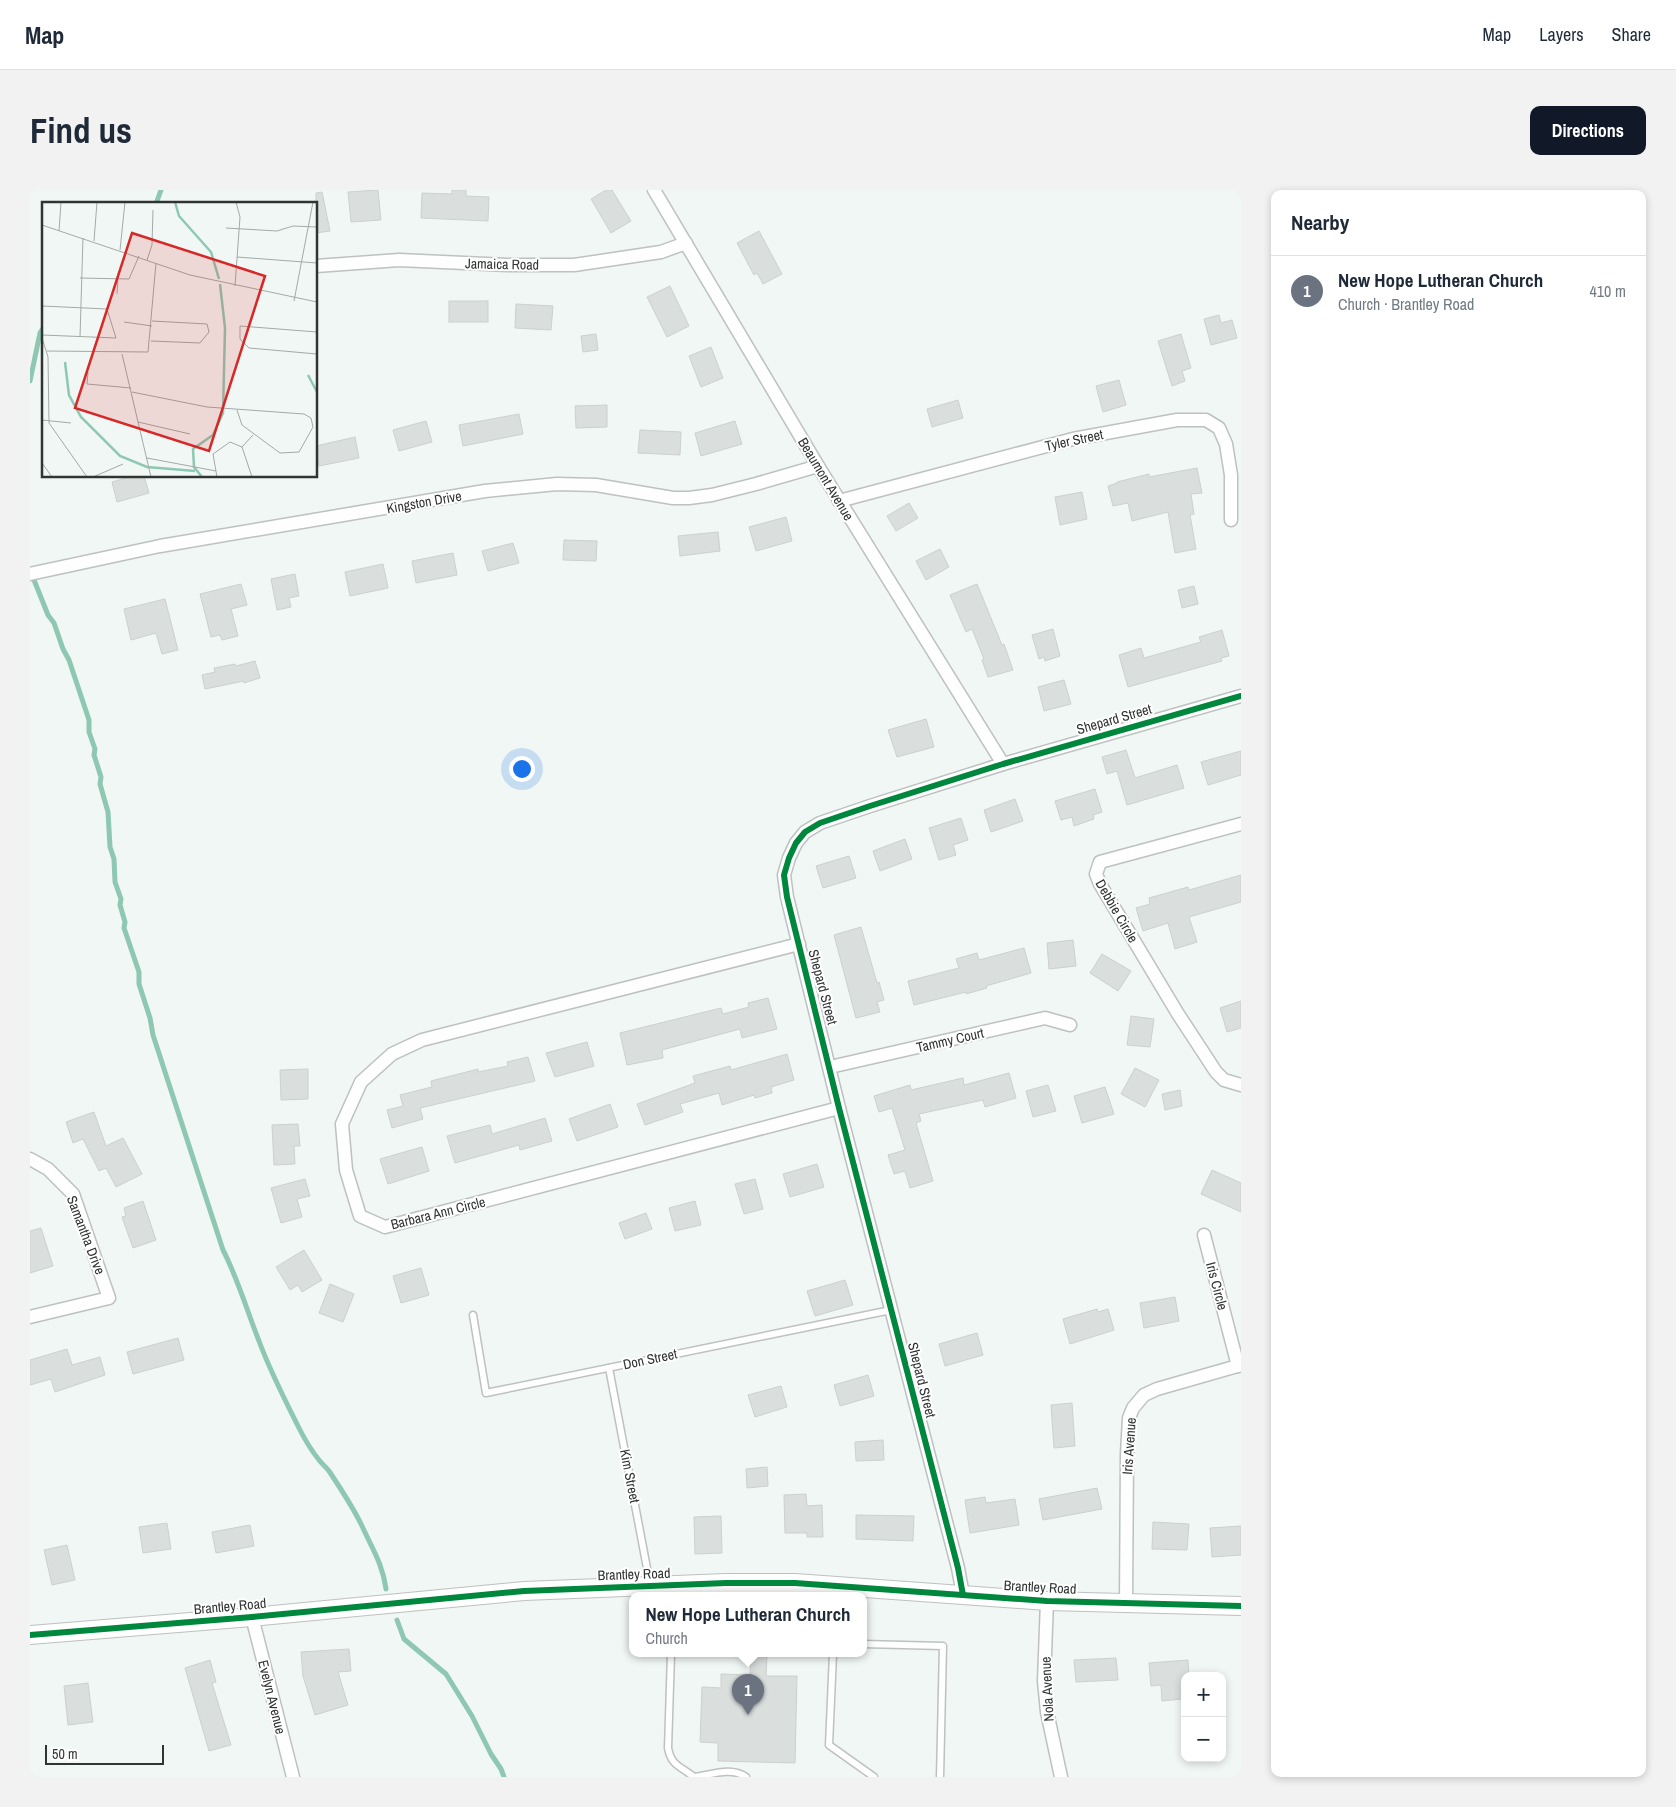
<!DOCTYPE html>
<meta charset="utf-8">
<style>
:root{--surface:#fff;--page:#f2f2f3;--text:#1f2937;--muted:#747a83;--line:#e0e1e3;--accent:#111827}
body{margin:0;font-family:"Archivo Narrow",sans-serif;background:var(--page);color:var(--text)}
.controls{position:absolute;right:15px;bottom:15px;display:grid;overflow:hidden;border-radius:10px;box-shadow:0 2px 8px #0003}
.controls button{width:45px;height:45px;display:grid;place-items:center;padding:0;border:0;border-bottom:1px solid var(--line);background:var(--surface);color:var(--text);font:25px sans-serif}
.scale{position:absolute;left:15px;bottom:12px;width:119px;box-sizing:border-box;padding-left:5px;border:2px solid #303432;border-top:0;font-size:14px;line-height:18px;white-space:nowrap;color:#303432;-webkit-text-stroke:4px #fff;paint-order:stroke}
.you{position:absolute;left:491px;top:578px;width:18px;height:18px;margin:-12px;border:4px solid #fff;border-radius:50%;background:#1a73e8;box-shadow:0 0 0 8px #1a73e833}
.badge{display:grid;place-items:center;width:32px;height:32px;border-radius:50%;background:var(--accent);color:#fff;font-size:16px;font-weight:700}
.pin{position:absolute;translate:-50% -41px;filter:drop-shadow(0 1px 2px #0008)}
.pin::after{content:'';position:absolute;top:26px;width:18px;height:15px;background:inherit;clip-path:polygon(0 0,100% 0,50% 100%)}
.popup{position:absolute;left:599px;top:1402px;width:238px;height:65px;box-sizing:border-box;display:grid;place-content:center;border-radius:10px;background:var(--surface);filter:drop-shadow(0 1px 4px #0005);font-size:16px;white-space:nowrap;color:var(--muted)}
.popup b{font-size:19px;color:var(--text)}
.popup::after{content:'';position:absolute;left:50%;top:100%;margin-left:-10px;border:10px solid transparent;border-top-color:var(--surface)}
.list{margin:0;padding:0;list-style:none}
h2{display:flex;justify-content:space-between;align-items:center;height:65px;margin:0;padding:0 20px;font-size:21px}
h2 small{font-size:16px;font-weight:400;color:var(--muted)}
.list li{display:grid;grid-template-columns:32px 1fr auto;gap:15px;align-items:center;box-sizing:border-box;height:70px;padding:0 20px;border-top:1px solid var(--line)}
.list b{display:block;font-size:19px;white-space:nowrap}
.list p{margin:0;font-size:16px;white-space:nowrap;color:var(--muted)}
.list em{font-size:16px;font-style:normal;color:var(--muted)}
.map{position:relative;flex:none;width:1211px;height:1587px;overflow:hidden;border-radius:10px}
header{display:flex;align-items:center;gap:30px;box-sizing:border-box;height:70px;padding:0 25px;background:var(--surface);border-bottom:1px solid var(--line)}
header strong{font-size:24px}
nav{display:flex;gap:28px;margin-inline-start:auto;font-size:18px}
.intro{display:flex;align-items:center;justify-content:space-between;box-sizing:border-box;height:120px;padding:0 30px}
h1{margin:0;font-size:35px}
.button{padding:12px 22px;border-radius:10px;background:var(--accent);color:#fff;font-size:18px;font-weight:700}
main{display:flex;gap:30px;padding:0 30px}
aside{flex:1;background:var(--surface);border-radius:10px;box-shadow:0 2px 8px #0003}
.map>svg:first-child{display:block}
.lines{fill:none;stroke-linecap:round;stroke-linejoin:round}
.stream{stroke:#8ec8b2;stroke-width:5}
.building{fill:#dadfdd;stroke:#ccd0ce}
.lane-casing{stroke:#bdc1bf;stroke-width:9}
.street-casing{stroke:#bdc1bf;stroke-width:15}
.secondary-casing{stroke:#bdc1bf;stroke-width:20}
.lane{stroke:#fdfefd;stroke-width:6}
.street{stroke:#fdfefd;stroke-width:12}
.secondary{stroke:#fdfefd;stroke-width:18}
.cycleway-casing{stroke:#fff;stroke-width:9}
.cycleway{stroke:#00873e;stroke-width:6}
.labels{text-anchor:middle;stroke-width:4;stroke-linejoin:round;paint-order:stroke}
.street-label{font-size:14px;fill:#303432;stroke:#fff}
.inset-river{fill:none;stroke:#8ec8b2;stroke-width:2.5}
.inset-road{fill:none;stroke:#a4a9a6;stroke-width:1}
.view{fill:#d62828;fill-opacity:0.15;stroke:#d62828;stroke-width:2.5}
.inset-edge{fill:none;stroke:#303432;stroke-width:2.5}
</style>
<header>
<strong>Map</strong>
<nav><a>Map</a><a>Layers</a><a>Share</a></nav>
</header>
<div class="intro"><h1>Find us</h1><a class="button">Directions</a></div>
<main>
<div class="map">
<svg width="1211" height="1587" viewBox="0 0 1211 1587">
<rect width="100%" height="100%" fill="#f1f7f4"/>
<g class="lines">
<!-- stream -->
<g class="stream">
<polyline points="126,14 131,0"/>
<polyline points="0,191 10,143 14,137"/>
<path d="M2,385l16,40 6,8 9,26 6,11 20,60v12l6,17 -1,6 7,22 -1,7 8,28 2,35 4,12 1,23 6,17 -1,6 5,17 -1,6 15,44v12l11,34 3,17 70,215c15,29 24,61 36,91 11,30 26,59 40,87 5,10 12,22 20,32 3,4 7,7 10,11 12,18 24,36 33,55 10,22 21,39 24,63"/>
<polyline points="367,1430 374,1449 416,1484 442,1526 461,1564 471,1579 474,1587"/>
</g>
</g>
<!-- building -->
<g class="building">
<polygon points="348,0 351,30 321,32 318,2"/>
<polygon points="422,0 436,0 436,6 459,7 458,31 391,28 392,3 422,4"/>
<polygon points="576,0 582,0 601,31 581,43 561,9"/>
<polygon points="292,2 300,41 286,43 286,3"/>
<polygon points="729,41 752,84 733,94 727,83 724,85 707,53"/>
<polygon points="640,96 659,136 637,147 617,107"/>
<rect x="419" y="111" width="39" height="21"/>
<polygon points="486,114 523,116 521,140 485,138"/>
<polygon points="1189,125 1191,133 1202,130 1207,148 1181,155 1174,129"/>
<polygon points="566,144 568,160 553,162 551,146"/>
<polygon points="1151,144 1161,178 1152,181 1155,191 1142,196 1128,151"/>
<polygon points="681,157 693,188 671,197 659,166"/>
<polygon points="1089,190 1096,215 1073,222 1066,196"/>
<polygon points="928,210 933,228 902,237 897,219"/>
<polygon points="577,215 577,237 546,238 545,216"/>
<polygon points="489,224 493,244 433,256 429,235"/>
<polygon points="396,231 402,252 369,261 363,240"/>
<polygon points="705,231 712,254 671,266 665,243"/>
<polygon points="610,240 651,242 650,265 608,263"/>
<polygon points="325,247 329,268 289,276 286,256"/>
<polygon points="1167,278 1172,303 1161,304 1164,324 1160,325 1166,359 1145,363 1138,322 1102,331 1098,313 1083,316 1078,296 1087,293 1087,292 1119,284 1119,287"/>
<polygon points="103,286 114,286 119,303 87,312 82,292"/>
<polygon points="1052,302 1057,329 1030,335 1025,307"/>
<polygon points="879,313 888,328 866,341 857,326"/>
<polygon points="756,327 762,351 726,361 719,337"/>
<polygon points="688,342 690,361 650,366 648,346"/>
<polygon points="534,350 567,351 566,371 533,370"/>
<polygon points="483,353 489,373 458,381 452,361"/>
<polygon points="910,359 919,377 896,390 886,371"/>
<polygon points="423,363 427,385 386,393 382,371"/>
<polygon points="353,374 358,398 320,406 315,382"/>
<polygon points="265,384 269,406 259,408 261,417 247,420 241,389"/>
<polygon points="211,394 217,415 201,419 208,446 192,450 190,445 181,447 170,404"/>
<polygon points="947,394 972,455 974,454 983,480 958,487 952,470 954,469 942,439 936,442 920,405"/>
<polygon points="1164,396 1168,414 1152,418 1148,400"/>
<polygon points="135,409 148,460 132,464 126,443 101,450 94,419"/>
<polygon points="1023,439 1030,466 1015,471 1014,467 1009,469 1002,445"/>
<polygon points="1192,440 1199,466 1191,468 1192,471 1098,497 1089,465 1111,458 1114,468 1171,452 1169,447"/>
<polygon points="225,471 230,488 214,493 214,491 175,499 172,485 185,482 184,478 205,474 206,476"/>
<polygon points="1034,490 1041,514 1014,521 1008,497"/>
<polygon points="896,529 904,557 867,567 858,540"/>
<polygon points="1096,560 1105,588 1147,575 1154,598 1097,615 1087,581 1077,584 1072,567"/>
<polygon points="1211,561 1211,585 1178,595 1171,572"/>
<polygon points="1065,599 1072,622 1063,625 1064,629 1044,636 1042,627 1031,630 1025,611"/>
<polygon points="985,609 993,631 961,642 954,620"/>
<polygon points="931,628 938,650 923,655 926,665 909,670 899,638"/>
<polygon points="875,649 882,669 850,681 843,661"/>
<polygon points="819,666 826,688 793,698 786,676"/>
<polygon points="1211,685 1211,712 1159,727 1167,752 1145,759 1138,733 1113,741 1106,718 1120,714 1119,708 1158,697 1159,700"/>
<polygon points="831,737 847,793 849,792 854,810 847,812 850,822 826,828 804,745"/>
<polygon points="1043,750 1046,776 1019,779 1017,753"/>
<polygon points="994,758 1001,783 956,796 957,798 936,804 936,802 884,815 878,791 929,778 926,769 947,763 949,770"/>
<polygon points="1072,764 1101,781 1088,801 1060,783"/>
<polygon points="738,808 747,839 712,848 710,839 632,860 633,868 597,875 590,843 691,818 693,824 719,817 718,813"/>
<polygon points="1211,811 1211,838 1197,842 1190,818"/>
<polygon points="1101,826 1124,829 1120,857 1097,855"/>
<polygon points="557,852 564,876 525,887 516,863"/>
<polygon points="757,864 764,890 741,897 742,903 725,908 724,905 692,915 689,903 650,914 653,922 615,935 607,914 665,893 663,886 700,876 701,880"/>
<polygon points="498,867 505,891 390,918 393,929 362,938 357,920 373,916 370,905 402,897 401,891 448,879 448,882 478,876 477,872"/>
<polygon points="1105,878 1129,890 1115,917 1091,904"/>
<polygon points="278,879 278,909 251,910 250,880"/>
<polygon points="979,883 986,908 955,917 953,910 889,924 891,931 886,933 903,991 880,998 875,981 864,984 858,965 875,960 862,918 849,922 844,906 880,895 881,900 933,888 934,895"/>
<polygon points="1018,895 1026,921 1003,927 996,901"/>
<polygon points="1075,897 1084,924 1052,933 1044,906"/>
<polygon points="1150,900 1152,916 1135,920 1132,904"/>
<polygon points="580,914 588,937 547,951 539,929"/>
<polygon points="64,922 76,956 93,948 112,984 86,997 76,978 69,981 53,949 43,953 36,932"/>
<polygon points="515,928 522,951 490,960 489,955 425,973 417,946 460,935 462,944"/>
<polygon points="268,934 270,956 264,956 265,974 244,975 242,935"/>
<polygon points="392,957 399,981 358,994 350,969"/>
<polygon points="787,974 794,997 760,1007 753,984"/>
<polygon points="1182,980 1211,993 1211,1022 1171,1004"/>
<polygon points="275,989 280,1006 267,1009 272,1027 251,1033 241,998"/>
<polygon points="725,989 733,1019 714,1024 705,994"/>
<polygon points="113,1011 126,1050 103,1058 92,1027 96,1026 94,1018"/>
<polygon points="665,1011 671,1035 645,1041 639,1018"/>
<polygon points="616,1023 622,1039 595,1049 589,1033"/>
<polygon points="11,1038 23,1076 0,1083 0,1041"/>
<polygon points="274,1060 292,1090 272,1102 268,1095 260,1100 246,1077"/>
<polygon points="391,1078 399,1105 371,1113 363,1086"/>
<polygon points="815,1090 823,1115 785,1126 777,1101"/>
<polygon points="300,1094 324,1104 313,1132 289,1123"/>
<polygon points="1145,1107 1149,1131 1114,1138 1110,1113"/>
<polygon points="1067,1119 1068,1122 1078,1119 1084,1140 1040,1154 1033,1129"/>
<polygon points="947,1143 953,1165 915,1176 909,1154"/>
<polygon points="148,1148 154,1170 103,1184 97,1162"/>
<polygon points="37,1159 42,1175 70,1167 75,1185 25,1202 21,1189 0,1195 0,1170"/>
<polygon points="838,1185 844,1206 810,1216 804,1195"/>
<polygon points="751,1196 757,1217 725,1227 718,1205"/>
<polygon points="1042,1213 1045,1256 1024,1258 1021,1215"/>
<polygon points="853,1250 854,1270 826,1271 825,1252"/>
<polygon points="737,1277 738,1296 717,1298 716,1279"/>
<polygon points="1067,1298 1072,1319 1013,1330 1009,1309"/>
<polygon points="776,1304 777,1316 792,1315 793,1347 777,1347 777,1343 755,1343 754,1305"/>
<polygon points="955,1307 956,1313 985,1309 989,1335 940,1343 935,1310"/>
<polygon points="826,1325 884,1326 883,1351 826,1349"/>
<polygon points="691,1326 692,1363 665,1364 664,1327"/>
<polygon points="1123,1332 1159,1334 1157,1360 1122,1359"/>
<polygon points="137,1333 141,1359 113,1363 109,1337"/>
<polygon points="220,1335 224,1356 186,1363 182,1342"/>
<polygon points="1211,1336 1211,1365 1182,1367 1180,1338"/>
<polygon points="37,1355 45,1390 22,1395 14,1360"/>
<polygon points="319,1459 321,1481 308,1482 318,1515 285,1525 273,1486 271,1462"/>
<polygon points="721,1464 737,1464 736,1486 767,1486 765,1573 688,1571 688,1553 670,1552 672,1497 691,1498 691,1484 720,1485"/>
<polygon points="1086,1468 1088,1490 1046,1492 1044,1470"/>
<polygon points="180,1470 186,1492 182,1493 201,1555 179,1561 155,1478"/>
<polygon points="1158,1470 1159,1486 1155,1486 1155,1500 1151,1501 1152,1509 1132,1511 1131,1495 1121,1496 1119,1473"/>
<polygon points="58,1493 63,1532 38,1535 34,1496"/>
</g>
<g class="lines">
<defs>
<g id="lane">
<polyline points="443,1125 456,1203 861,1120"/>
<polyline points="579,1178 620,1394"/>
<polyline points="833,1454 913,1456 910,1587"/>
<path d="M641,1464l-3,94c3,18 14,19 26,29"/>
<polyline points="803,1464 799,1555 844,1587"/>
<path d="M664,1587c17,-2 37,-11 52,0"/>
</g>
<g id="street">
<polyline points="624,0 788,276 973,574"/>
<polyline points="286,76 369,70 478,75 544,75 631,62 656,53"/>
<polyline points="809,311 1043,249 1147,230 1176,230 1189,238 1196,254 1201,285 1201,330"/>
<polyline points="0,384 130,356 455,301 527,294 566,295 643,308 659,308 682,305 726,294 788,276"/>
<polyline points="1211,634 1070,672 1066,684 1070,694 1148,824 1186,882 1194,890 1211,895"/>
<polyline points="769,754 392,850 362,864 331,892 312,934 316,980 330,1026 355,1037 809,918"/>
<polyline points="800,877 1015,828 1040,835"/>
<polyline points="0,969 18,979 43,1004 79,1108 0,1127"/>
<polyline points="1174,1045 1208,1176"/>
<polyline points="933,1405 928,1378 809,918 757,707 754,685 759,668 766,653 775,642 790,633 840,616 973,574 1211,506"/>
<polyline points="1017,1411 1014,1491 1017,1522 1031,1587"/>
<polyline points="1096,1413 1097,1264 1099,1228 1103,1218 1114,1205 1127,1199 1211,1175"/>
<polyline points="222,1427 263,1587"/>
</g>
<polyline id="secondary" points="0,1445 222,1427 494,1401 696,1393 765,1393 1017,1411 1211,1416"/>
</defs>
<!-- lane casing -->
<use href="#lane" class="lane-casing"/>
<!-- street casing -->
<use href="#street" class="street-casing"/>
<!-- secondary casing -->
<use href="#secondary" class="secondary-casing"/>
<!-- lane -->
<use href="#lane" class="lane"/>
<!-- street -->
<use href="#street" class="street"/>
<!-- secondary -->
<use href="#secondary" class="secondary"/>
<defs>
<g id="cycleway">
<polyline points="933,1405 928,1378 809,918 757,707 754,685 759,668 766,653 775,642 790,633 840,616 973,574 1211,506"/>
<polyline points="0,1445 222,1427 494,1401 696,1393 765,1393 1017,1411 1211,1416"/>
</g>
</defs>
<!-- cycleway casing -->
<use href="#cycleway" class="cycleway-casing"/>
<!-- cycleway -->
<use href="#cycleway" class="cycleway"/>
</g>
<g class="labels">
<!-- street labels -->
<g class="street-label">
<text transform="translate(472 74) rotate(1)" y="5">Jamaica Road</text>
<text transform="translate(1044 250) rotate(-12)" y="5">Tyler Street</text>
<text transform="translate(796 289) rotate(59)" y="5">Beaumont Avenue</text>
<text transform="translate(394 312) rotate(-10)" y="5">Kingston Drive</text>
<text transform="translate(1084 529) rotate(-16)" y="5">Shepard Street</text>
<text transform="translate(1087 721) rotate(60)" y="5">Debbie Circle</text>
<text transform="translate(793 797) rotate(75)" y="5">Shepard Street</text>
<text transform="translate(920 850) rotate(-13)" y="5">Tammy Court</text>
<text transform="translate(408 1023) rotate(-14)" y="5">Barbara Ann Circle</text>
<text transform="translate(56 1045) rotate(69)" y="5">Samantha Drive</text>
<text transform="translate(1187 1096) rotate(75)" y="5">Iris Circle</text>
<text transform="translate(620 1169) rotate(-12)" y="5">Don Street</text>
<text transform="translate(892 1190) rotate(76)" y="5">Shepard Street</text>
<text transform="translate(1099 1256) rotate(-86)" y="5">Iris Avenue</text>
<text transform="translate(600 1286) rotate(79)" y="5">Kim Street</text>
<text transform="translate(604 1384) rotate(-2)" y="5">Brantley Road</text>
<text transform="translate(1010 1397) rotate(3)" y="5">Brantley Road</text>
<text transform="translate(200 1416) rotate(-5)" y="5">Brantley Road</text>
<text transform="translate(1017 1499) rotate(-93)" y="5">Nola Avenue</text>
<text transform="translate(242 1507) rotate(76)" y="5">Evelyn Avenue</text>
</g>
</g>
<!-- overview -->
<g transform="translate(12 12)">
<rect width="275" height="275" fill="#f1f7f4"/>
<path class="inset-river" d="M133,0l4,14 32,36 8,27M23,160l4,33 12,22 39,39 27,11 48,4M266,173l9,17M160,275l-8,-10 -1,-18 20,-14 10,-22 2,-85 -5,-44"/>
<path class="inset-road" d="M0,23l148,50 127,27M184,26l51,3 16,-5 24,1M17,29l2,-29M52,39l3,-39M78,48l5,-48M195,55l80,6M105,58l5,-15 1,-35M38,76l49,1 10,-23M193,84l5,-69 -4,-15M75,92l1,-16M252,99l19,-99M0,104l65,3 9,29 -74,-3M82,120l28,4M275,130l-77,-6v13l9,9 68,6M38,135l3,-99M0,136l6,19 1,66 38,54M109,139l49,2 9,-11 -2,-8 -55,-3M5,149l101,1 8,-89M80,152l29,123M46,170l-1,12 44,4M90,190l75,15 97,7 7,4 2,9 -14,25 -19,1 -38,-28 -5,-15M0,218l29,3M96,220l52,12M200,245l11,-12M105,256l69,13M0,261l10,14M51,275l30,-13M175,275l-4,-23 17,-12 12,5 10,30"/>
<path class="view" d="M90,31l133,43 -56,175 -134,-43z"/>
<rect width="275" height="275" class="inset-edge"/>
</g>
</svg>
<div class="controls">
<button>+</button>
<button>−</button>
</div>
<div class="scale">50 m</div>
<div class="you"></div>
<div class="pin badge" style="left:718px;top:1525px;background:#6b7280">1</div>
<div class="popup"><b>New Hope Lutheran Church</b>Church</div>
</div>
<aside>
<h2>Nearby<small></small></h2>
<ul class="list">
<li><span class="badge" style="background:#6b7280">1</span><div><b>New Hope Lutheran Church</b><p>Church · Brantley Road</p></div><em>410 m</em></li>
</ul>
</aside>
</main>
